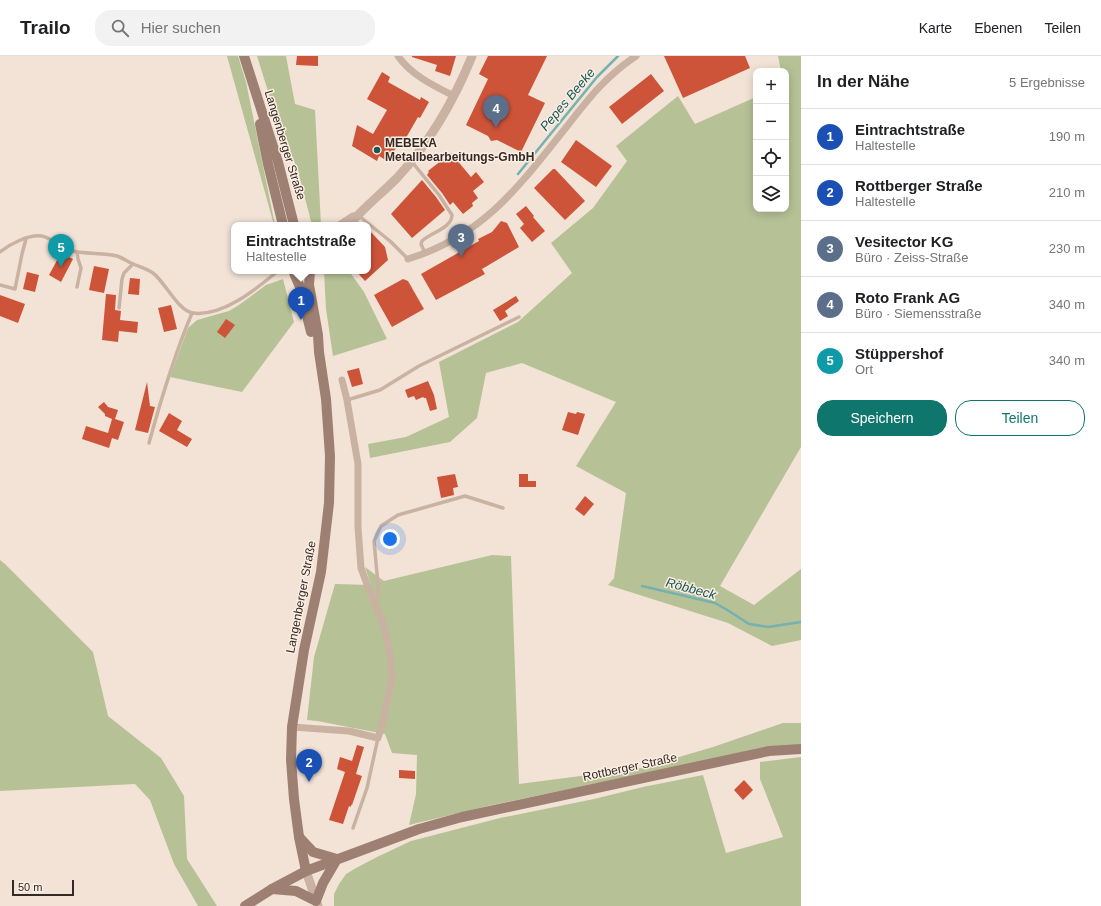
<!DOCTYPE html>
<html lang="de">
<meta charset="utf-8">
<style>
:root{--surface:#fff;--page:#f2f2f2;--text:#202124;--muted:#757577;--line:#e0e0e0;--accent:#0f766e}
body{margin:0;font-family:Arial,sans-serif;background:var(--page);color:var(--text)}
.controls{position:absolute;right:12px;top:12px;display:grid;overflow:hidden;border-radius:8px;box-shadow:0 2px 10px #0003}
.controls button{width:36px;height:36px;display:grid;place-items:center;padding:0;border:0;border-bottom:1px solid var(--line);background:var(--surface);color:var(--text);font:20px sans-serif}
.scale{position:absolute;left:12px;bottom:10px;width:62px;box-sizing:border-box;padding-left:4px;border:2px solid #342925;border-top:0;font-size:11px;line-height:14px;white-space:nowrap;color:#342925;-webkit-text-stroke:3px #faeee2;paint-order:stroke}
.you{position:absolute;left:390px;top:483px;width:14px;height:14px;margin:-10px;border:3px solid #fff;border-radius:50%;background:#1a73e8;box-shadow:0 0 0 6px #1a73e833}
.badge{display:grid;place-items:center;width:26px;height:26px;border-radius:50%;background:var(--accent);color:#fff;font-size:13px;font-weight:700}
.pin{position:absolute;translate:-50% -33px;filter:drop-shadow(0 1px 2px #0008)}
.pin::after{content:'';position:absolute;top:21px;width:14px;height:12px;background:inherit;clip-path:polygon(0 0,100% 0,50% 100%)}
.popup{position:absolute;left:231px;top:166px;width:140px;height:52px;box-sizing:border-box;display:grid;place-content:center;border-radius:8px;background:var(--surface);filter:drop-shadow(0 1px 3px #0005);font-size:13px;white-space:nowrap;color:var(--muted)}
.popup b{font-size:15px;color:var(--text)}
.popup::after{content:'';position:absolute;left:50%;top:100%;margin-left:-8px;border:8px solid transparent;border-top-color:var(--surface)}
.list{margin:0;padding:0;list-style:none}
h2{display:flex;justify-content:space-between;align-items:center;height:52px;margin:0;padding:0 16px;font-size:17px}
h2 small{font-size:13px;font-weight:400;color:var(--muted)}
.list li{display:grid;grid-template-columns:26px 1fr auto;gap:12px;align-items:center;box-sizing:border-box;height:56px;padding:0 16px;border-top:1px solid var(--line)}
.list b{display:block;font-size:15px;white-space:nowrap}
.list p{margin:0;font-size:13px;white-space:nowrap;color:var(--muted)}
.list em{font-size:13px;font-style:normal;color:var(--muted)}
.actions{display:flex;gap:8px;padding:12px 16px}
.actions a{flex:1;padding:9px 0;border:1px solid var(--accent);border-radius:16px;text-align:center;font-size:14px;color:var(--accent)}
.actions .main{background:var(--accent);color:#fff}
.icon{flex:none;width:22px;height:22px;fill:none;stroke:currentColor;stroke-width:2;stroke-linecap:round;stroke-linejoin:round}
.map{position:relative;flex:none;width:801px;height:850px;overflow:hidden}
header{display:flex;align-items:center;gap:24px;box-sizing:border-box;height:56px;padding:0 20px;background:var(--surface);border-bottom:1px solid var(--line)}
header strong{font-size:19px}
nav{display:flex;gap:22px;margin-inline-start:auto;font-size:14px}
.search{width:280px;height:36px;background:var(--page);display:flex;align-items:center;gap:10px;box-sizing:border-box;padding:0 14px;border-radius:16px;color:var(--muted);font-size:15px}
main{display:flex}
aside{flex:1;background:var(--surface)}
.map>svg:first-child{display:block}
.green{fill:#b6c196}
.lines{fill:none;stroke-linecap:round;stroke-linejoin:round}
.stream{stroke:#74b1af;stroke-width:2.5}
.building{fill:#cd5339}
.service{stroke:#cab2a2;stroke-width:3.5}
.minor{stroke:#cab2a2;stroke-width:7}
.tertiary{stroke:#cab2a2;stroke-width:9}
.secondary{stroke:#9e8073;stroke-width:10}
.poi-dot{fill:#185858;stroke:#faeee2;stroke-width:1.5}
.labels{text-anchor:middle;stroke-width:3;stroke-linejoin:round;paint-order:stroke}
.poi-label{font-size:12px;font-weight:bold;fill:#342925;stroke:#faeee2;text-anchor:start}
.street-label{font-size:12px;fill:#342925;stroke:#faeee2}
.water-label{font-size:13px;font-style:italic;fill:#185858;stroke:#faeee2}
</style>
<header>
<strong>Trailo</strong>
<div class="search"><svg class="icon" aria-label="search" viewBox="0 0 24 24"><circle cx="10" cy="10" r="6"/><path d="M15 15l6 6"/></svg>Hier suchen</div>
<nav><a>Karte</a><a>Ebenen</a><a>Teilen</a></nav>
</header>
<main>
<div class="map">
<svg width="801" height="850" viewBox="0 0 801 850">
<rect width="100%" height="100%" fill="#f2e3d6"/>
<!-- green -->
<g class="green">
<polygon points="227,0 238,0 246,26 275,169 274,169"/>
<polygon points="257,0 286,0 295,48 315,54 321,169 312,169 298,115 273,51"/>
<polygon points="778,0 801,0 801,391 720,530 754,549 801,513 801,584 772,590 728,567 608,529 614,522 626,437 576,410 616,346 522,307 486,317 477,362 450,386 370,402 368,388 406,381 449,361 439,306 518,266 572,217 551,187 593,152 627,105 616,90 678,40 695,68 756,41 756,153 786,153 786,15 781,15"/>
<polygon points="324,215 349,215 364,236 387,283 333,300 326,253"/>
<polygon points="283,223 294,266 242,336 170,321 188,272 197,264 229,255 239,249 266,229"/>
<polygon points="492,499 511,500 519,728 642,712 713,691 783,667 801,667 801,688 636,719 492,749 409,769 416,738 417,699 392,697 385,678 317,665 307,664 314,601 335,528 371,529 365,511 384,525"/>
<polygon points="0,504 5,508 93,596 108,660 161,702 184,740 187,803 217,850 198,850 174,808 150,744 135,728 0,735"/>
<polygon points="801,701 801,850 334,850 334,838 339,828 346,818 356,812 377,801 411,785 500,762 594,743 643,731 703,719 726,797 783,781 760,723 760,706"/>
</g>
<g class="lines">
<!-- stream -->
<g class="stream">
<polyline points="518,118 597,21 618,0"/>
<polyline points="642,530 715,547 729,555 749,568 768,571 801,566"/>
</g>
</g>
<!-- building -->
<g class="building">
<polygon points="297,0 318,0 318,10 296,9"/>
<polygon points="412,0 456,0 450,20 435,15 437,9 412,1"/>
<polygon points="488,0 547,0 528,39 545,47 521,96 497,84 491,85 488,80 466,69 488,23 479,18"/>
<polygon points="664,0 745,0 750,12 683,42"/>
<polygon points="382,16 390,21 388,26 420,44 421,41 429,46 420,62 418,61 403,87 400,85 392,99 391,98 387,105 379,100 377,105 352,90 357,69 373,78 387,54 367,43"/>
<polygon points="651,18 664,35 622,68 609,51"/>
<polygon points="576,84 612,110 596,131 561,106"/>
<polygon points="451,97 471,121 476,116 484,126 473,135 478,142 472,147 473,150 463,158 453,146 450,149 442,137 427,119 429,116 428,115"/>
<polygon points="553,113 555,113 585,145 565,164 534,132"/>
<polygon points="422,124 436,141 445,154 412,182 391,158"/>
<polygon points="526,150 534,160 533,161 545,175 532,186 520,172 524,168 516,158"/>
<polygon points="501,165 507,167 519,191 482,213 485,218 436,244 421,218 479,185 478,183 492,176"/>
<polygon points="368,173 385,191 388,204 365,225 356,215 368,215"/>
<polygon points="61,197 73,203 61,226 49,219"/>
<polygon points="94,210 109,213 104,237 89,234"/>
<polygon points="27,216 39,219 35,236 23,233"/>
<polygon points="130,222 140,223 139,239 128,238"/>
<polygon points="403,223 408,225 424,253 392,271 374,239"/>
<polygon points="106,238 116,239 115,254 121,255 120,264 138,266 137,277 119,275 118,286 102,284"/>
<polygon points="0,239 25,248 18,267 0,260"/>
<polygon points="516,240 519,245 505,255 508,260 500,265 493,254"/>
<polygon points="171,249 177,273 164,276 158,252"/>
<polygon points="226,263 235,269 225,282 217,276"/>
<polygon points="359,312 363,328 352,331 347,315"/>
<polygon points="428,325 434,339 437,353 430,355 426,342 424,342 423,341 416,344 414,340 408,342 405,334"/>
<polygon points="147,326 150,350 155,351 148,377 135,374"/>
<polygon points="104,346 108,351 118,354 115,363 124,366 118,384 112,382 109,392 82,383 86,370 108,377 112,363 105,360 105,358 98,351"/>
<polygon points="568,356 576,358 577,356 585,358 578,379 562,374"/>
<polygon points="169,357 182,365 177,374 192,383 187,391 159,375"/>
<polygon points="455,418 458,431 453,432 454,439 441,442 437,421"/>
<polygon points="519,418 528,418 528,425 536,425 536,431 519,431"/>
<polygon points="585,440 594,448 584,460 575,453"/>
<polygon points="357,689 364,691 356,718 362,720 352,749 351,749 351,751 349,750 343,768 329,764 345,716 337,713 340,701 352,705"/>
<polygon points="399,714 415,715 415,723 399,722"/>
<polygon points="744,724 753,734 743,744 734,734"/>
</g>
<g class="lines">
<!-- service -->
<g class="service">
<path d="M412,106l27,33 13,20c0,13 -22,18 -30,26l-1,3 4,9"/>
<polyline points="359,160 390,185 408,203"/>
<path d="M0,196c10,-8 29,-18 42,-16 10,2 17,11 27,14 15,5 34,2 48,6 6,2 11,6 16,8 7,3 14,5 20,9 12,9 26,39 40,40 30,4 63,-24 85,-42"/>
<polyline points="0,229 15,233 22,198 26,183"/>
<polyline points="77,231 81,212 78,203 77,196"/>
<polyline points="119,252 122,223 124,217 133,208"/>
<polyline points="347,344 380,334 419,310 519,261"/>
<path d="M149,387c12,-44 25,-87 43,-130"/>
<polyline points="375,545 379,539 374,485 381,470 398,459 465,440 503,452"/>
<polyline points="353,772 367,732 378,682"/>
</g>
<!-- minor -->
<g class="minor">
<path d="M398,0c13,19 36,30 56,40"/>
<path d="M408,203c77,-24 112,-74 160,-134 21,-27 38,-49 68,-69"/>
<polyline points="292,671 349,675 378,682 382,669 392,621 389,592 383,567 368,531 361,512 358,471 358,408 347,344 342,324"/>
</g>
<!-- tertiary -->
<g class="tertiary">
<polyline points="341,169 353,161"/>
<path d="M349,169c14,-17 32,-31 48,-47 33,-36 57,-77 75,-122"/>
<polyline points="306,815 318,850"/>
</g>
<!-- secondary -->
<g class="secondary">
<polyline points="244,0 278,106 294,169"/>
<polyline points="260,68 268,108 283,169"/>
<polyline points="294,217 300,231 311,276"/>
<polyline points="299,781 313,796 337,803"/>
<polyline points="306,815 299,781 294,743 291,704 292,671 304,594 321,516 329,447 330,400 326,343 319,296 318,279 309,229 310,215"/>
<polyline points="272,833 296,835 316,845 323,827 337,803"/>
<polyline points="245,850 272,833 306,815 419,773 462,761 769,695 801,693"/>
</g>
</g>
<!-- markers -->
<circle class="poi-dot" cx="377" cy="94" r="4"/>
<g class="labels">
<!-- poi labels -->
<g class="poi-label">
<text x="385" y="91">MEBEKA<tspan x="385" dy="14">Metallbearbeitungs-GmbH</tspan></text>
</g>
<!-- street labels -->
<g class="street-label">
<text transform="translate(285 89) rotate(73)" y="4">Langenberger Straße</text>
<text transform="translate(301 541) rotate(-79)" y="4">Langenberger Straße</text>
<text transform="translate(630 711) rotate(-12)" y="4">Rottberger Straße</text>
</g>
<!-- water labels -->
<g class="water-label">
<text transform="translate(567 43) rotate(-50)" y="5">Pepes Beeke</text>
<text transform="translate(691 532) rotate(15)" y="5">Röbbeck</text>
</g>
</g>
</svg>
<div class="controls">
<button>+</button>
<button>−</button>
<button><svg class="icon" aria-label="locate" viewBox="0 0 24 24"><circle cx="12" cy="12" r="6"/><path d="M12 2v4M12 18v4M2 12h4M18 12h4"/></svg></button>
<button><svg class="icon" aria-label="layers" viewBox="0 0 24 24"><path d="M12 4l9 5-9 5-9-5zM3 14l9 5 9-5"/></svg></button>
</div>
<div class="scale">50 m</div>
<div class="you"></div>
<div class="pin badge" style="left:301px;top:264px;background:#1a4fb4">1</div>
<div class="popup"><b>Eintrachtstraße</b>Haltestelle</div>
<div class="pin badge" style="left:309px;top:726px;background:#1a4fb4">2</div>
<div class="pin badge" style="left:461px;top:201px;background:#5c6f8a">3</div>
<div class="pin badge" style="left:496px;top:72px;background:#5c6f8a">4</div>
<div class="pin badge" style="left:61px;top:211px;background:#0f9aa8">5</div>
</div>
<aside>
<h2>In der Nähe<small>5 Ergebnisse</small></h2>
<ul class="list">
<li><span class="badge" style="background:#1a4fb4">1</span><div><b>Eintrachtstraße</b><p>Haltestelle</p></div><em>190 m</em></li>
<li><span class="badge" style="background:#1a4fb4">2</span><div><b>Rottberger Straße</b><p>Haltestelle</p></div><em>210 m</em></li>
<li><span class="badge" style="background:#5c6f8a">3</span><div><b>Vesitector KG</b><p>Büro · Zeiss-Straße</p></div><em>230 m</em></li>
<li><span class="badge" style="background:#5c6f8a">4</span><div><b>Roto Frank AG</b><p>Büro · Siemensstraße</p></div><em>340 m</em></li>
<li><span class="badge" style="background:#0f9aa8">5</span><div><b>Stüppershof</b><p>Ort</p></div><em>340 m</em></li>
</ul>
<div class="actions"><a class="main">Speichern</a><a>Teilen</a></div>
</aside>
</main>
